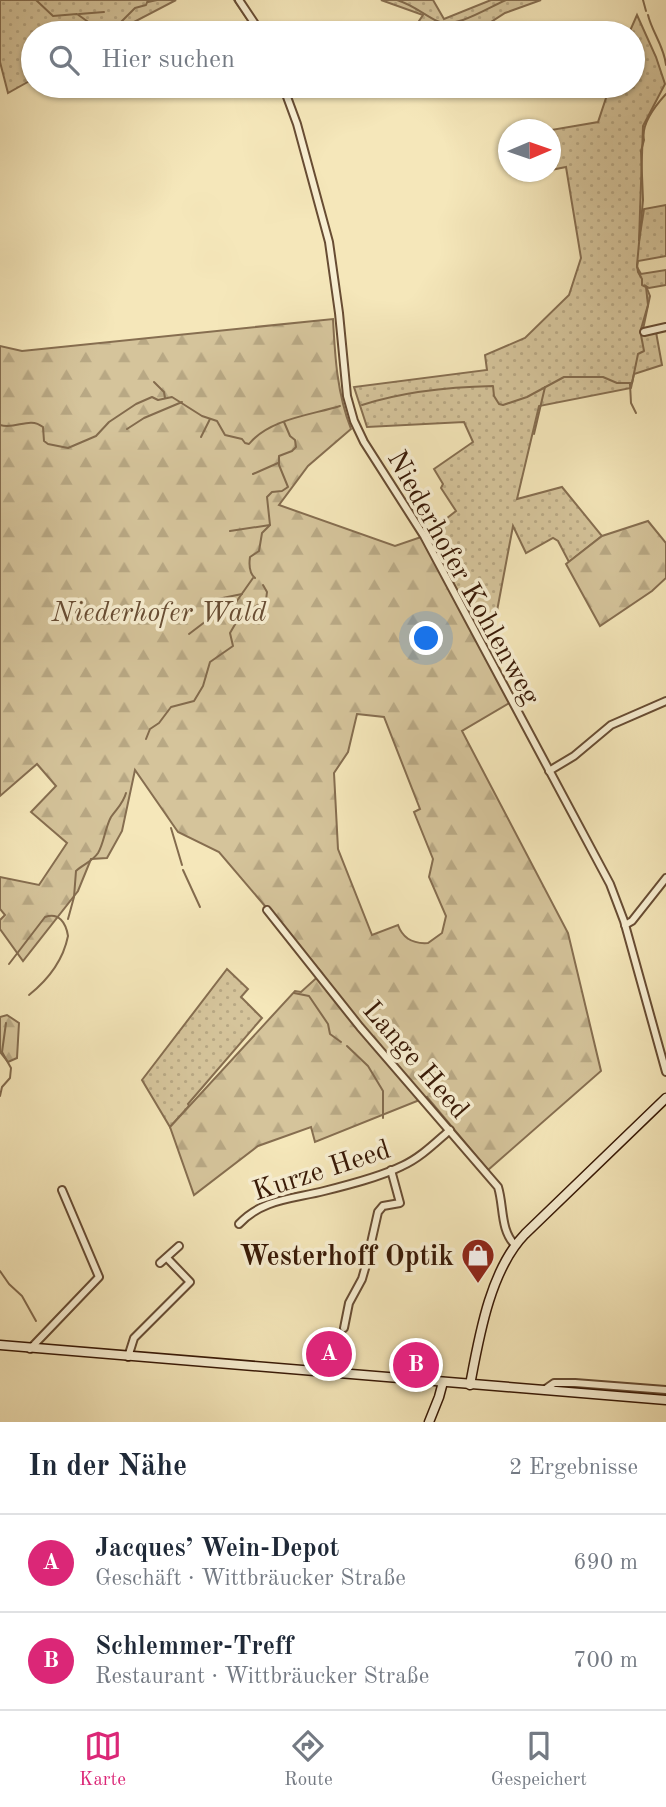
<!DOCTYPE html>
<html lang="de">
<meta charset="utf-8">
<style>
:root{--surface:#fff;--page:#f2f2f3;--text:#1f2937;--muted:#747a83;--line:#e0e1e3;--accent:#db2777}
body{margin:0;font-family:"Old Standard TT",serif;background:var(--page);color:var(--text)}
.compass{position:absolute;left:498px;top:119px;width:63px;height:63px;border-radius:50%;background:var(--surface);box-shadow:0 2px 5px #0004;rotate:88deg}
.you{position:absolute;left:427px;top:639px;width:24px;height:24px;margin:-18px;border:5px solid #fff;border-radius:50%;background:#1a73e8;box-shadow:0 0 0 10px #1a73e833}
.badge{display:grid;place-items:center;width:46px;height:46px;border-radius:50%;background:var(--accent);color:#fff;font-size:23px;font-weight:700}
.pin{position:absolute;translate:-50% -50%;border:4px solid #fff;box-shadow:0 2px 7px #0006}
.list{margin:0;padding:0;list-style:none}
h2{display:flex;justify-content:space-between;align-items:center;height:91px;margin:0;padding:0 28px;font-size:30px}
h2 small{font-size:23px;font-weight:400;color:var(--muted)}
.list li{display:grid;grid-template-columns:46px 1fr auto;gap:21px;align-items:center;box-sizing:border-box;height:98px;padding:0 28px;border-top:2px solid var(--line)}
.list b{display:block;font-size:26px;white-space:nowrap}
.list p{margin:0;font-size:23px;white-space:nowrap;color:var(--muted)}
.list em{font-size:23px;font-style:normal;color:var(--muted)}
.icon{flex:none;width:38px;height:38px;fill:none;stroke:currentColor;stroke-width:2;stroke-linecap:round;stroke-linejoin:round}
.map{position:relative;flex:none;width:666px;height:1422px;overflow:hidden}
.search{position:absolute;background:var(--surface);box-shadow:0 2px 5px #0004;left:21px;right:21px;top:21px;height:77px;display:flex;align-items:center;gap:18px;box-sizing:border-box;padding:0 24px;border-radius:38px;color:var(--muted);font-size:26px}
.sheet{height:287px;background:var(--surface)}
nav{display:flex;justify-content:space-around;align-items:center;box-sizing:border-box;height:98px;border-top:2px solid var(--line);background:var(--surface);font-size:19px;color:var(--muted)}
nav a{display:grid;justify-items:center;gap:4px}
nav .on{color:var(--accent)}
.map>svg:first-child{display:block}
.grass{fill:url(#grass-dots);stroke:#866e50;stroke-width:2}
.forest{fill:url(#forest-firs);stroke:#866e50;stroke-width:2;fill-rule:evenodd}
.lines{fill:none;stroke-linecap:round;stroke-linejoin:round}
.stream{stroke:#836b4d;stroke-width:2}
.minor-casing{stroke:#674c33;stroke-width:10}
.secondary-casing{stroke:#381906;stroke-width:11}
.minor{stroke:#f8efd2;stroke-width:6}
.secondary{stroke:#f8efd2;stroke-width:8}
.labels{text-anchor:middle;stroke-width:7;stroke-linejoin:round;paint-order:stroke}
.street-label{font-size:28px;fill:#381906;stroke:#f8efd2}
.park-label{font-size:28px;font-style:italic;fill:#674c33;stroke:#f8efd2}
.poi-label{font-size:28px;font-weight:bold;fill:#381906;stroke:#f8efd2;text-anchor:end}
</style>
<div class="map">
<svg width="666" height="1422" viewBox="0 0 666 1422">
<defs>
<pattern id="grass-dots" width="8" height="8" patternUnits="userSpaceOnUse" patternTransform="scale(1.75)"><rect width="8" height="8" fill="#d5c49b"/><path d="M2 2h.1M6 6h.1" fill="none" stroke="#b8a884" stroke-width="1.8" stroke-linecap="round"/></pattern>
<pattern id="forest-firs" width="22" height="20" patternUnits="userSpaceOnUse" patternTransform="scale(1.75)"><rect width="22" height="20" fill="#d5c49b"/><path d="M5 1l3.5 6h-7zM16 11l3.5 6h-7z" fill="#b8a884"/></pattern>
</defs>
<rect width="100%" height="100%" fill="#f5e7ba"/>
<filter id="stains"><feTurbulence type="fractalNoise" baseFrequency=".00286" numOctaves="4"/><feColorMatrix values="0 0 0 0 .2 0 0 0 0 .09 0 0 0 0 .02 0 0 0 .5 -.17"/></filter>
<radialGradient id="worn" r=".72"><stop offset=".6" stop-color="#630" stop-opacity="0"/><stop offset="1" stop-color="#630" stop-opacity=".3"/></radialGradient>
<!-- grass -->
<g class="grass">
<polygon points="0,0 176,0 113,33 33,33 33,79 8,93 0,62"/>
<polygon points="381,0 433,0 444,19 491,0 541,0 505,13 474,33 411,33 423,15"/>
<polygon points="637,15 656,57 665,84 643,126 639,241 644,209 666,205 666,256 638,261 637,267 641,274 666,270 666,285 649,288 646,286 650,296 642,334 656,332 662,365 634,374 631,388 539,406 517,499 562,487 602,536 569,562 558,541 553,538 526,553 513,526 497,611 470,623 424,536 456,511 441,488 443,484 434,469 473,442 464,422 367,427 354,387 487,370 485,355 525,338 569,295 581,258 566,167 551,170 551,130 598,122 610,86 633,86 633,33 629,33"/>
<polygon points="227,969 248,989 241,997 262,1018 188,1104 189,1106 170,1127 142,1080"/>
</g>
<!-- forest -->
<g class="forest">
<path d="M333,319c2,38 4,74 18,110l-43,37 -29,39 116,41 29,-10 87,166 -49,29 106,202 33,138 -113,99 -61,-73 -112,45 -4,-15 -53,19 -64,49 -24,-68 125,-136 6,1 21,-19 -103,-121 -41,-20 -43,-62 -13,61 -15,27 -16,1 -13,32 -55,70 -23,-32v-9l5,-5 -5,-6v-32l39,8 28,-42 -36,-31 25,-26 -19,-22 -37,32v-450l22,5zM357,714l27,3 36,92 -6,3 19,47 -4,18 17,39 -4,17 -14,10c-14,1 -25,-4 -30,-18l-26,10 -34,-86 -4,-76 14,-21z"/>
<polygon points="648,521 666,543 666,578 652,591 600,626 566,564 602,536"/>
<polygon points="7,1015 19,1023 17,1058 8,1062 0,1052 0,1017"/>
</g>
<g class="lines">
<!-- stream -->
<g class="stream">
<polyline points="36,0 53,16 77,14 94,26 108,25 121,22 135,8 146,5 148,0"/>
<polyline points="234,0 253,28"/>
<path d="M397,0c16,5 26,14 40,21 18,9 52,-14 69,-21"/>
<polyline points="643,0 646,11"/>
<polyline points="148,2 157,0"/>
<polyline points="79,14 104,12"/>
<path d="M648,15c4,17 16,31 18,50"/>
<path d="M641,329l7,-24 -2,-18 -4,-2v-6l-4,-7 -1,-7 6,-65 -2,-49 3,-11c-3,-15 11,-34 22,-46"/>
<polyline points="154,382 164,392 165,398"/>
<polyline points="630,384 631,403 636,413"/>
<path d="M362,405c40,-13 85,-18 131,-19l1,10 5,8 4,1 24,-8 37,-20h39l14,6h15l6,-29 6,-3 -3,-16"/>
<path d="M0,425c16,5 29,-9 43,2l1,14 4,3 20,4 28,-12 13,-14 27,-18 16,-7 6,3 14,-3 30,19 15,5 8,14 17,4 3,4 4,1c20,-25 62,-29 91,-38"/>
<polyline points="127,429 144,418 182,402"/>
<polyline points="534,434 545,387"/>
<polyline points="201,437 210,419"/>
<polyline points="253,474 278,463"/>
<polyline points="230,531 270,525"/>
<path d="M255,578c-6,-5 -6,-14 -5,-21l9,-6 3,-18 8,-8 -3,-28 5,-5 10,-1 6,-4 -9,-22v-9l13,-5 4,-4 -1,-7 -5,-4 -6,-14"/>
<polyline points="208,601 242,594"/>
<polyline points="189,634 214,615 234,605 253,578"/>
<polyline points="146,739 150,729 159,723 171,707 194,701 203,686 210,662 233,646 230,633 237,621 246,612 266,600 267,592 263,585"/>
<polyline points="171,828 182,865"/>
<polyline points="183,870 200,907"/>
<path d="M68,919l6,-22 2,-26c7,-7 16,-9 22,-18 6,-10 7,-25 13,-36 6,-9 12,-13 15,-24"/>
<path d="M9,964l36,-47c14,-5 21,6 23,19 -5,25 -19,43 -39,59"/>
<polyline points="294,993 309,996 328,1024 330,1034 341,1042"/>
<polyline points="347,1046 368,1066 383,1091 383,1118"/>
<polyline points="0,1096 2,1087 10,1078 11,1068 2,1052 6,1023"/>
<polyline points="0,1271 9,1284 22,1296 36,1321"/>
</g>
<defs>
<g id="minor">
<polyline points="239,0 261,33"/>
<polyline points="283,86 297,124 329,242 339,313 347,396 354,421 364,442 424,536 610,884 624,921 666,1072"/>
<polyline points="644,332 666,327"/>
<polyline points="549,771 574,756 611,725 666,701"/>
<path d="M267,910l93,117 138,160c6,19 2,43 17,58"/>
<polyline points="625,925 632,921 666,878"/>
<path d="M239,1224c23,-25 54,-25 85,-33 24,-6 56,-14 78,-25 18,-8 33,-23 48,-36"/>
<polyline points="160,1263 179,1246"/>
<polyline points="344,1328 349,1303 362,1279 366,1265 378,1212 383,1206 400,1203 391,1170"/>
<polyline points="30,1349 99,1277 62,1190"/>
<polyline points="128,1357 134,1338 190,1282 167,1258"/>
<polyline points="544,1390 554,1383 575,1383 666,1390"/>
</g>
<g id="secondary">
<polyline points="0,1345 666,1400"/>
<path d="M470,1385c9,-48 20,-115 55,-151l141,-136"/>
<polyline points="429,1422 439,1397 443,1382"/>
</g>
</defs>
<!-- minor casing -->
<use href="#minor" class="minor-casing"/>
<!-- secondary casing -->
<use href="#secondary" class="secondary-casing"/>
<!-- minor -->
<use href="#minor" class="minor"/>
<!-- secondary -->
<use href="#secondary" class="secondary"/>
</g>
<!-- icons -->
<defs>
<symbol id="shop-pin" viewBox="-11 -11 22 30"><path d="M0 17L-7.5 6A9.5 9.5 0 1 1 7.5 6Z" fill="#8f2418" stroke="#f8efd2"/><path d="M-5-2.5h2.3a2.7 3.5 0 0 1 5.4 0H5L5.5 6h-11ZM-1.5-2.5h3a1.5 2.3 0 0 0-3 0Z" fill="#fff"/></symbol>
</defs>
<g fill-rule="evenodd">
<use href="#shop-pin" x="459" y="1236" width="38" height="52"/>
</g>
<g class="labels">
<!-- street labels -->
<g class="street-label">
<text transform="translate(465 577) rotate(61)" y="10">Niederhofer Kohlenweg</text>
<text transform="translate(417 1059) rotate(49)" y="10">Lange Heed</text>
<text transform="translate(321 1169) rotate(-18)" y="10">Kurze Heed</text>
</g>
<!-- park labels -->
<g class="park-label">
<text x="159" y="621">Niederhofer Wald</text>
</g>
<!-- poi labels -->
<g class="poi-label">
<text x="454" y="1265">Westerhoff Optik</text>
</g>
</g>
<rect width="100%" height="100%" filter="url(#stains)"/>
<rect width="100%" height="100%" fill="url(#worn)"/>
</svg>
<svg class="compass" viewBox="-18 -18 36 36"><path d="M0-13l5 13h-10z" fill="#e53935"/><path d="M0 13l5-13h-10z" fill="#747a83"/></svg>
<div class="you"></div>
<div class="pin badge" style="left:329px;top:1354px">A</div>
<div class="pin badge" style="left:416px;top:1365px">B</div>
<div class="search"><svg class="icon" aria-label="search" viewBox="0 0 24 24"><circle cx="10" cy="10" r="6"/><path d="M15 15l6 6"/></svg>Hier suchen</div>
</div>
<section class="sheet">
<h2>In der Nähe<small>2 Ergebnisse</small></h2>
<ul class="list">
<li><span class="badge">A</span><div><b>Jacques’ Wein-Depot</b><p>Geschäft · Wittbräucker Straße</p></div><em>690 m</em></li>
<li><span class="badge">B</span><div><b>Schlemmer-Treff</b><p>Restaurant · Wittbräucker Straße</p></div><em>700 m</em></li>
</ul>
</section>
<nav>
<a class="on"><svg class="icon" aria-label="map" viewBox="0 0 24 24"><path d="M3 6l6-2 6 2 6-2v14l-6 2-6-2-6 2zM9 4v14M15 6v14"/></svg>Karte</a>
<a><svg class="icon" aria-label="directions" viewBox="0 0 24 24"><path d="M12 3l9 9-9 9-9-9zM9 14v-3h6M13 9l2 2-2 2"/></svg>Route</a>
<a><svg class="icon" aria-label="saved" viewBox="0 0 24 24"><path d="M7 4h10v16l-5-4-5 4z"/></svg>Gespeichert</a>
</nav>
